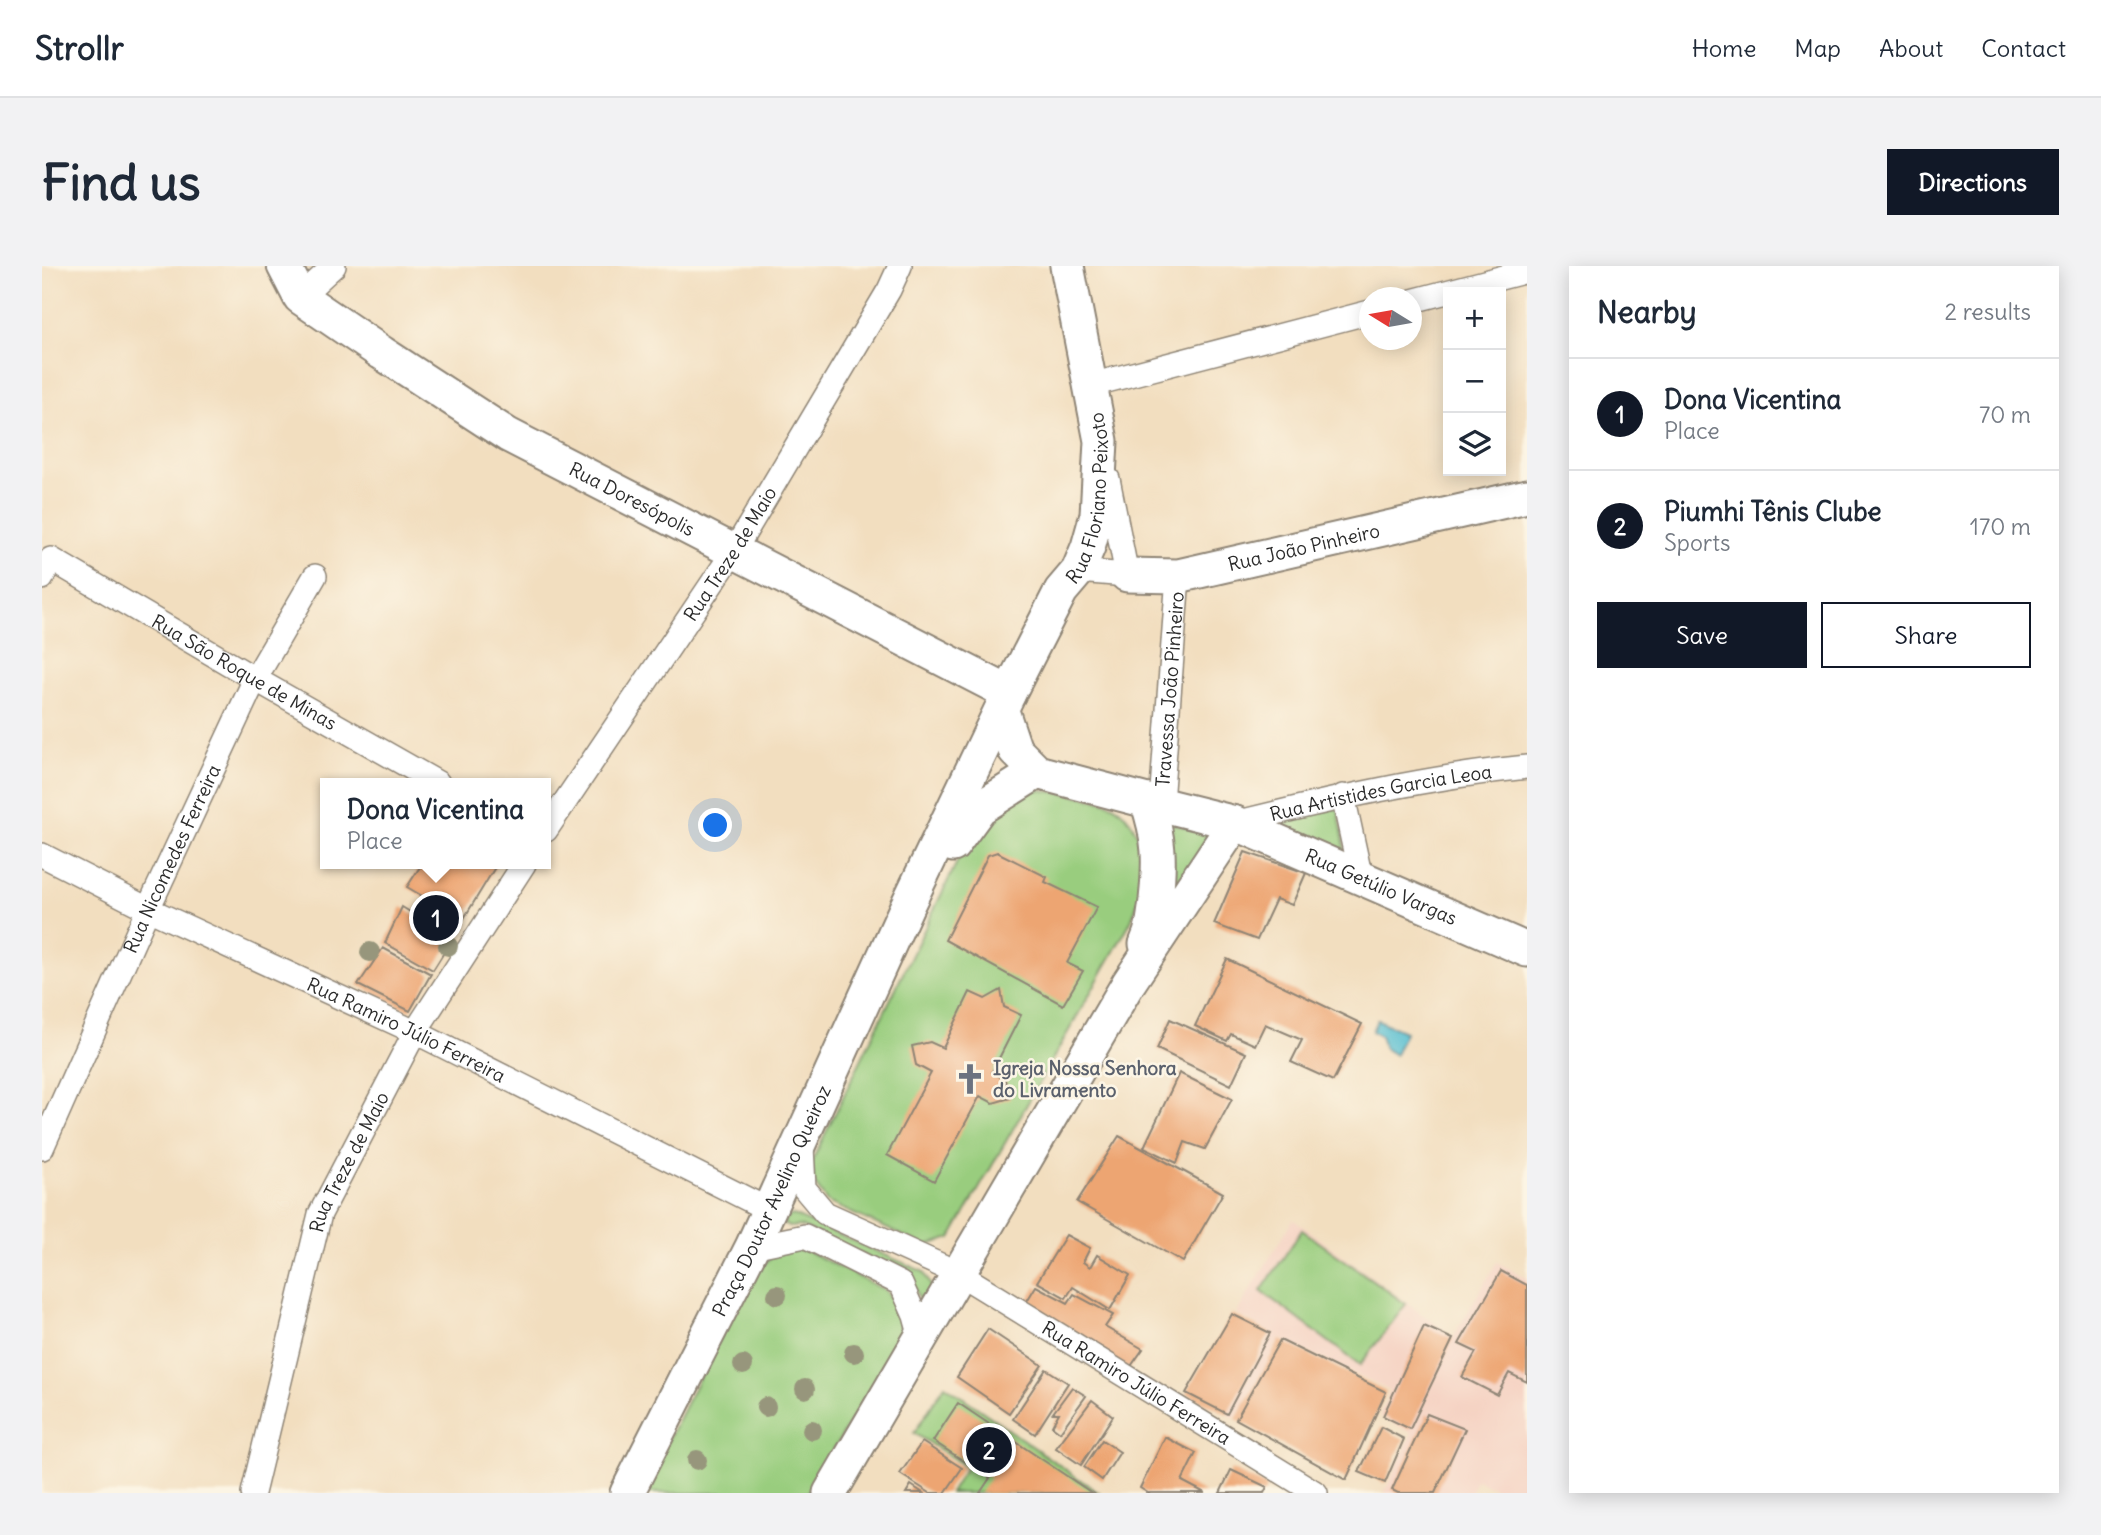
<!DOCTYPE html>
<meta charset="utf-8">
<style>
:root{--surface:#fff;--page:#f2f2f3;--text:#1f2937;--muted:#747a83;--line:#e0e1e3;--accent:#111827}
body{margin:0;font-family:Delius,sans-serif;background:var(--page);color:var(--text)}
.controls{position:absolute;right:21px;top:21px;display:grid;overflow:hidden;border-radius:0px;box-shadow:0 4px 18px #0003}
.controls button{width:63px;height:63px;display:grid;place-items:center;padding:0;border:0;border-bottom:2px solid var(--line);background:var(--surface);color:var(--text);font:35px sans-serif}
.compass{position:absolute;left:1317px;top:21px;width:63px;height:63px;border-radius:50%;background:var(--surface);box-shadow:0 4px 18px #0003;rotate:281deg}
.you{position:absolute;left:674px;top:560px;width:24px;height:24px;margin:-18px;border:5px solid #fff;border-radius:50%;background:#1a73e8;box-shadow:0 0 0 10px #1a73e833}
.badge{display:grid;place-items:center;width:46px;height:46px;border-radius:50%;background:var(--accent);color:#fff;font-size:23px;font-weight:700}
.pin{position:absolute;translate:-50% -50%;border:4px solid #fff;box-shadow:0 2px 7px #0006}
.popup{position:absolute;left:278px;top:512px;width:231px;height:91px;box-sizing:border-box;display:grid;place-content:center;border-radius:0px;background:var(--surface);filter:drop-shadow(0 2px 5px #0005);font-size:23px;white-space:nowrap;color:var(--muted)}
.popup b{font-size:26px;color:var(--text)}
.popup::after{content:'';position:absolute;left:50%;top:100%;margin-left:-14px;border:14px solid transparent;border-top-color:var(--surface)}
.list{margin:0;padding:0;list-style:none}
h2{display:flex;justify-content:space-between;align-items:center;height:91px;margin:0;padding:0 28px;font-size:30px}
h2 small{font-size:23px;font-weight:400;color:var(--muted)}
.list li{display:grid;grid-template-columns:46px 1fr auto;gap:21px;align-items:center;box-sizing:border-box;height:112px;padding:0 28px;border-top:2px solid var(--line)}
.list b{display:block;font-size:26px;white-space:nowrap}
.list p{margin:0;font-size:23px;white-space:nowrap;color:var(--muted)}
.list em{font-size:23px;font-style:normal;color:var(--muted)}
.actions{display:flex;gap:14px;padding:21px 28px}
.actions a{flex:1;padding:16px 0;border:2px solid var(--accent);border-radius:0px;text-align:center;font-size:24px;color:var(--accent)}
.actions .main{background:var(--accent);color:#fff}
.icon{flex:none;width:38px;height:38px;fill:none;stroke:currentColor;stroke-width:2;stroke-linecap:round;stroke-linejoin:round}
.map{position:relative;flex:none;width:1485px;height:1227px;overflow:hidden;border-radius:0px}
header{display:flex;align-items:center;gap:42px;box-sizing:border-box;height:98px;padding:0 35px;background:var(--surface);border-bottom:2px solid var(--line)}
header strong{font-size:33px}
nav{display:flex;gap:38px;margin-inline-start:auto;font-size:24px}
.intro{display:flex;align-items:center;justify-content:space-between;box-sizing:border-box;height:168px;padding:0 42px}
h1{margin:0;font-size:49px}
.button{padding:18px 32px;border-radius:0px;background:var(--accent);color:#fff;font-size:24px;font-weight:700}
main{display:flex;gap:42px;padding:0 42px}
aside{flex:1;background:var(--surface);border-radius:0px;box-shadow:0 4px 18px #0003}
.map>svg:first-child{display:block}
.built{fill:#f5d2c2}
.green{fill:#99cd7e;stroke:#627c54;stroke-width:2}
.water{fill:#53bdd0;stroke:#3f747e;stroke-width:2}
.building{fill:#eda572}
.lines{fill:none;stroke-linecap:round;stroke-linejoin:round}
.street-casing{stroke:#8e8475;stroke-width:26}
.secondary-casing{stroke:#8e8475;stroke-width:37}
.street{stroke:#fff;stroke-width:23}
.secondary{stroke:#fff;stroke-width:33}
.tree{fill:#97967b}
.labels{text-anchor:middle;stroke-width:5;stroke-linejoin:round;paint-order:stroke}
.street-label{font-size:19px;fill:#2b2b2b;stroke:#fcf5e5}
.worship-label{font-size:19px;font-weight:bold;fill:#5b616d;stroke:#fcf5e5;text-anchor:start}
</style>
<header>
<strong>Strollr</strong>
<nav><a>Home</a><a>Map</a><a>About</a><a>Contact</a></nav>
</header>
<div class="intro"><h1>Find us</h1><a class="button">Directions</a></div>
<main>
<div class="map">
<svg width="1485" height="1227" viewBox="0 0 1485 1227">
<rect width="100%" height="100%" fill="#fcf5e5"/>
<filter id="ink" filterUnits="userSpaceOnUse"><feTurbulence type="fractalNoise" baseFrequency=".0143" numOctaves="2"/><feDisplacementMap in="SourceGraphic" scale="14" xChannelSelector="R" yChannelSelector="G"/><feConvolveMatrix kernelMatrix="1 2 1 2 8 2 1 2 1" color-interpolation-filters="sRGB"/></filter>
<filter id="wash" filterUnits="userSpaceOnUse"><feTurbulence type="fractalNoise" baseFrequency=".00686" numOctaves="4" result="noise"/><feDisplacementMap in="SourceGraphic" scale="28" xChannelSelector="R" yChannelSelector="G"/><feGaussianBlur stdDeviation="1.57" result="paint"/><feColorMatrix in="noise" values="0 0 0 0 0 0 0 0 0 0 0 0 0 0 0 0 0 1.4 0 .05"/><feComposite in="paint" operator="in"/></filter>
<g filter="url(#wash)">
<rect width="100%" height="100%" fill="#f2debf"/>
<!-- built -->
<polygon class="built" points="1251,953 1411,1071 1455,996 1485,1012 1485,1227 1463,1227 1434,1214 1428,1227 1342,1227 1370,1167 1337,1150 1348,1125 1238,1073 1193,1153 1186,1148 1229,1067 1194,1048"/>
<!-- green -->
<g class="green">
<path d="M991,523c20,3 63,8 80,16 20,11 30,38 32,60 1,19 -8,41 -15,58l-179,315 -25,8 -99,-44 -13,-19 -2,-22 163,-336z"/>
<polygon points="1296,542 1305,595 1239,568 1236,554"/>
<polygon points="1119,554 1165,567 1163,582 1124,640"/>
<polygon points="751,949 882,1006 894,1030 879,1037 868,1011 758,960 747,961 741,958 745,951"/>
<polygon points="1260,964 1364,1038 1318,1099 1219,1025"/>
<polygon points="763,984 843,1024 854,1038 860,1068 766,1227 599,1227 707,1013 735,985"/>
<polygon points="903,1119 1057,1227 908,1227 924,1201 872,1167"/>
</g>
<!-- water -->
<polygon class="water" points="1335,754 1363,766 1353,789 1342,782 1338,770 1330,765"/>
<g id="blocks">
<!-- building -->
<g class="building">
<polygon points="955,586 1005,611 1003,616 1055,641 1025,697 1041,705 1021,739 903,674 946,589"/>
<polygon points="1203,586 1264,607 1250,639 1234,633 1215,674 1172,658"/>
<polygon points="380,598 455,598 421,654 365,621"/>
<polygon points="360,641 411,672 391,704 343,677"/>
<polygon points="341,682 389,708 368,745 316,719"/>
<polygon points="1185,693 1320,758 1291,815 1249,796 1260,774 1223,758 1213,779 1189,768 1185,775 1153,760"/>
<polygon points="959,724 962,741 979,749 950,806 963,814 968,832 951,837 938,830 892,915 845,889 889,807 874,799 870,780 888,776 901,782 928,726 943,733"/>
<polygon points="1128,753 1204,787 1189,819 1115,783"/>
<polygon points="1137,807 1190,833 1163,883 1143,876 1135,897 1102,881"/>
<polygon points="1077,870 1181,927 1141,996 1035,936"/>
<polygon points="1024,969 1048,982 1041,996 1048,1001 1055,989 1088,1009 1068,1044 1031,1021 1024,1032 995,1016"/>
<polygon points="1459,1005 1485,1019 1485,1116 1467,1107 1455,1129 1420,1111 1434,1086 1417,1078"/>
<polygon points="994,1020 1026,1037 1032,1028 1071,1049 1063,1061 1101,1083 1087,1103 982,1040"/>
<polygon points="1190,1048 1228,1067 1185,1148 1144,1127"/>
<polygon points="1382,1060 1411,1073 1368,1163 1341,1150"/>
<polygon points="946,1063 1000,1099 967,1147 915,1111"/>
<polygon points="1238,1074 1344,1126 1304,1214 1194,1153"/>
<polygon points="1004,1103 1026,1117 993,1168 971,1153"/>
<polygon points="1030,1121 1044,1130 1018,1166 1010,1160 1017,1147 1011,1147"/>
<polygon points="1050,1134 1071,1150 1039,1199 1014,1182"/>
<polygon points="916,1137 1050,1227 938,1227 948,1212 891,1175"/>
<polygon points="1385,1148 1423,1163 1393,1227 1356,1227 1350,1224"/>
<polygon points="1339,1161 1362,1173 1343,1217 1317,1206"/>
<polygon points="1123,1171 1154,1187 1140,1215 1163,1227 1106,1227 1098,1222"/>
<polygon points="1060,1174 1078,1186 1060,1214 1042,1201"/>
<polygon points="880,1176 920,1202 903,1227 888,1227 858,1208"/>
<polygon points="1189,1204 1225,1221 1222,1227 1178,1227"/>
<polygon points="869,1219 881,1227 864,1227"/>
</g>
</g>
</g>
<g filter="url(#ink)">
<use href="#blocks" fill-opacity="0" stroke="#8e8475" stroke-width="2"/>
<g class="lines">
<defs>
<g id="street">
<polyline points="258,31 292,0"/>
<polyline points="1370,35 1485,5"/>
<polyline points="1049,119 1328,46"/>
<polyline points="1036,305 1085,309 1066,213"/>
<path id="s1" d="M0,312l9,-19 204,120 183,104"/>
<polyline points="1301,530 1319,613"/>
<path id="s2" d="M1119,537l17,-227"/>
<path id="s3" d="M1193,557c97,-24 192,-46 292,-56"/>
<path id="s4" d="M504,564l188,-279 155,-261 11,-24"/>
<path id="s5" d="M0,589l106,54 267,123 354,178"/>
<path id="s6" d="M760,880l2,42 21,25 133,60 358,220"/>
<path id="s7" d="M0,882l106,-239 107,-230 60,-103"/>
<polyline points="710,981 763,970 859,1018 873,1050 879,1072"/>
<path id="s8" d="M211,1227l67,-279 95,-182 109,-168"/>
</g>
<g id="secondary">
<path id="s9" d="M242,0l16,31 82,56 126,82 501,258"/>
<path id="s10" d="M1085,309l51,1 349,-80"/>
<path d="M960,445l13,39 22,22 110,29c13,38 13,60 9,99 -2,16 -3,29 -10,44"/>
<path id="s11" d="M1105,535l88,22 292,127"/>
<polyline points="911,579 938,542 995,506"/>
<path id="s12" d="M585,1227l125,-246 155,-341 102,-213 52,-102 17,-20 10,-24 9,-32 4,-74 -34,-175"/>
<polyline points="788,1227 1086,718 1193,557"/>
</g>
</defs>
<!-- street casing -->
<use href="#street" class="street-casing"/>
<!-- secondary casing -->
<use href="#secondary" class="secondary-casing"/>
<!-- street -->
<use href="#street" class="street"/>
<!-- secondary -->
<use href="#secondary" class="secondary"/>
</g>
<!-- trees -->
<g class="tree">
<circle cx="408" cy="646" r="10"/>
<circle cx="406" cy="680" r="10"/>
<circle cx="328" cy="686" r="10"/>
<circle cx="735" cy="1029" r="10"/>
<circle cx="812" cy="1087" r="10"/>
<circle cx="701" cy="1099" r="10"/>
<circle cx="763" cy="1123" r="10"/>
<circle cx="724" cy="1141" r="10"/>
<circle cx="770" cy="1164" r="10"/>
<circle cx="655" cy="1194" r="10"/>
</g>
</g>
<!-- icons -->
<defs>
<symbol id="church-bare" viewBox="-9 -9 18 18"><path d="M-1.2-6h2.4v3.5h3.3v2.4h-3.3V6h-2.4V-.1h-3.3v-2.4h3.3Z" fill="#6b7280" stroke="#fcf5e5" stroke-width="2.5" paint-order="stroke"/></symbol>
</defs>
<g fill-rule="evenodd">
<use href="#church-bare" x="906" y="791" width="44" height="44"/>
</g>
<g class="labels">
<!-- street labels -->
<g class="street-label">
<text dy="7" stroke="none"><textPath href="#s12" startOffset="1102">Rua Floriano Peixoto</textPath></text>
<text dy="7" stroke="none"><textPath href="#s9" startOffset="424">Rua Doresópolis</textPath></text>
<text dy="7" stroke="none"><textPath href="#s10" startOffset="180">Rua João Pinheiro</textPath></text>
<text dy="7" stroke="none"><textPath href="#s4" startOffset="332">Rua Treze de Maio</textPath></text>
<text dy="7" stroke="none"><textPath href="#s1" startOffset="245">Rua São Roque de Minas</textPath></text>
<text dy="7" stroke="none"><textPath href="#s2" startOffset="114">Travessa João Pinheiro</textPath></text>
<text dy="7" stroke="none"><textPath href="#s3" startOffset="149">Rua Artistides Garcia Leoa</textPath></text>
<text dy="7" stroke="none"><textPath href="#s7" startOffset="317">Rua Nicomedes Ferreira</textPath></text>
<text dy="7" stroke="none"><textPath href="#s11" startOffset="250">Rua Getúlio Vargas</textPath></text>
<text dy="7" stroke="none"><textPath href="#s5" startOffset="404">Rua Ramiro Júlio Ferreira</textPath></text>
<text dy="7" stroke="none"><textPath href="#s8" startOffset="346">Rua Treze de Maio</textPath></text>
<text dy="7" stroke="none"><textPath href="#s12" startOffset="326">Praça Doutor Avelino Queiroz</textPath></text>
<text dy="7" stroke="none"><textPath href="#s6" startOffset="430">Rua Ramiro Júlio Ferreira</textPath></text>
</g>
<!-- worship labels -->
<g class="worship-label">
<text x="951" y="809">Igreja Nossa Senhora<tspan x="951" dy="22">do Livramento</tspan></text>
</g>
</g>
</svg>
<div class="controls">
<button>+</button>
<button>−</button>
<button><svg class="icon" aria-label="layers" viewBox="0 0 24 24"><path d="M12 4l9 5-9 5-9-5zM3 14l9 5 9-5"/></svg></button>
</div>
<svg class="compass" viewBox="-18 -18 36 36"><path d="M0-13l5 13h-10z" fill="#e53935"/><path d="M0 13l5-13h-10z" fill="#747a83"/></svg>
<div class="you"></div>
<div class="pin badge" style="left:394px;top:652px">1</div>
<div class="popup"><b>Dona Vicentina</b>Place</div>
<div class="pin badge" style="left:947px;top:1184px">2</div>
</div>
<aside>
<h2>Nearby<small>2 results</small></h2>
<ul class="list">
<li><span class="badge">1</span><div><b>Dona Vicentina</b><p>Place</p></div><em>70 m</em></li>
<li><span class="badge">2</span><div><b>Piumhi Tênis Clube</b><p>Sports</p></div><em>170 m</em></li>
</ul>
<div class="actions"><a class="main">Save</a><a>Share</a></div>
</aside>
</main>
